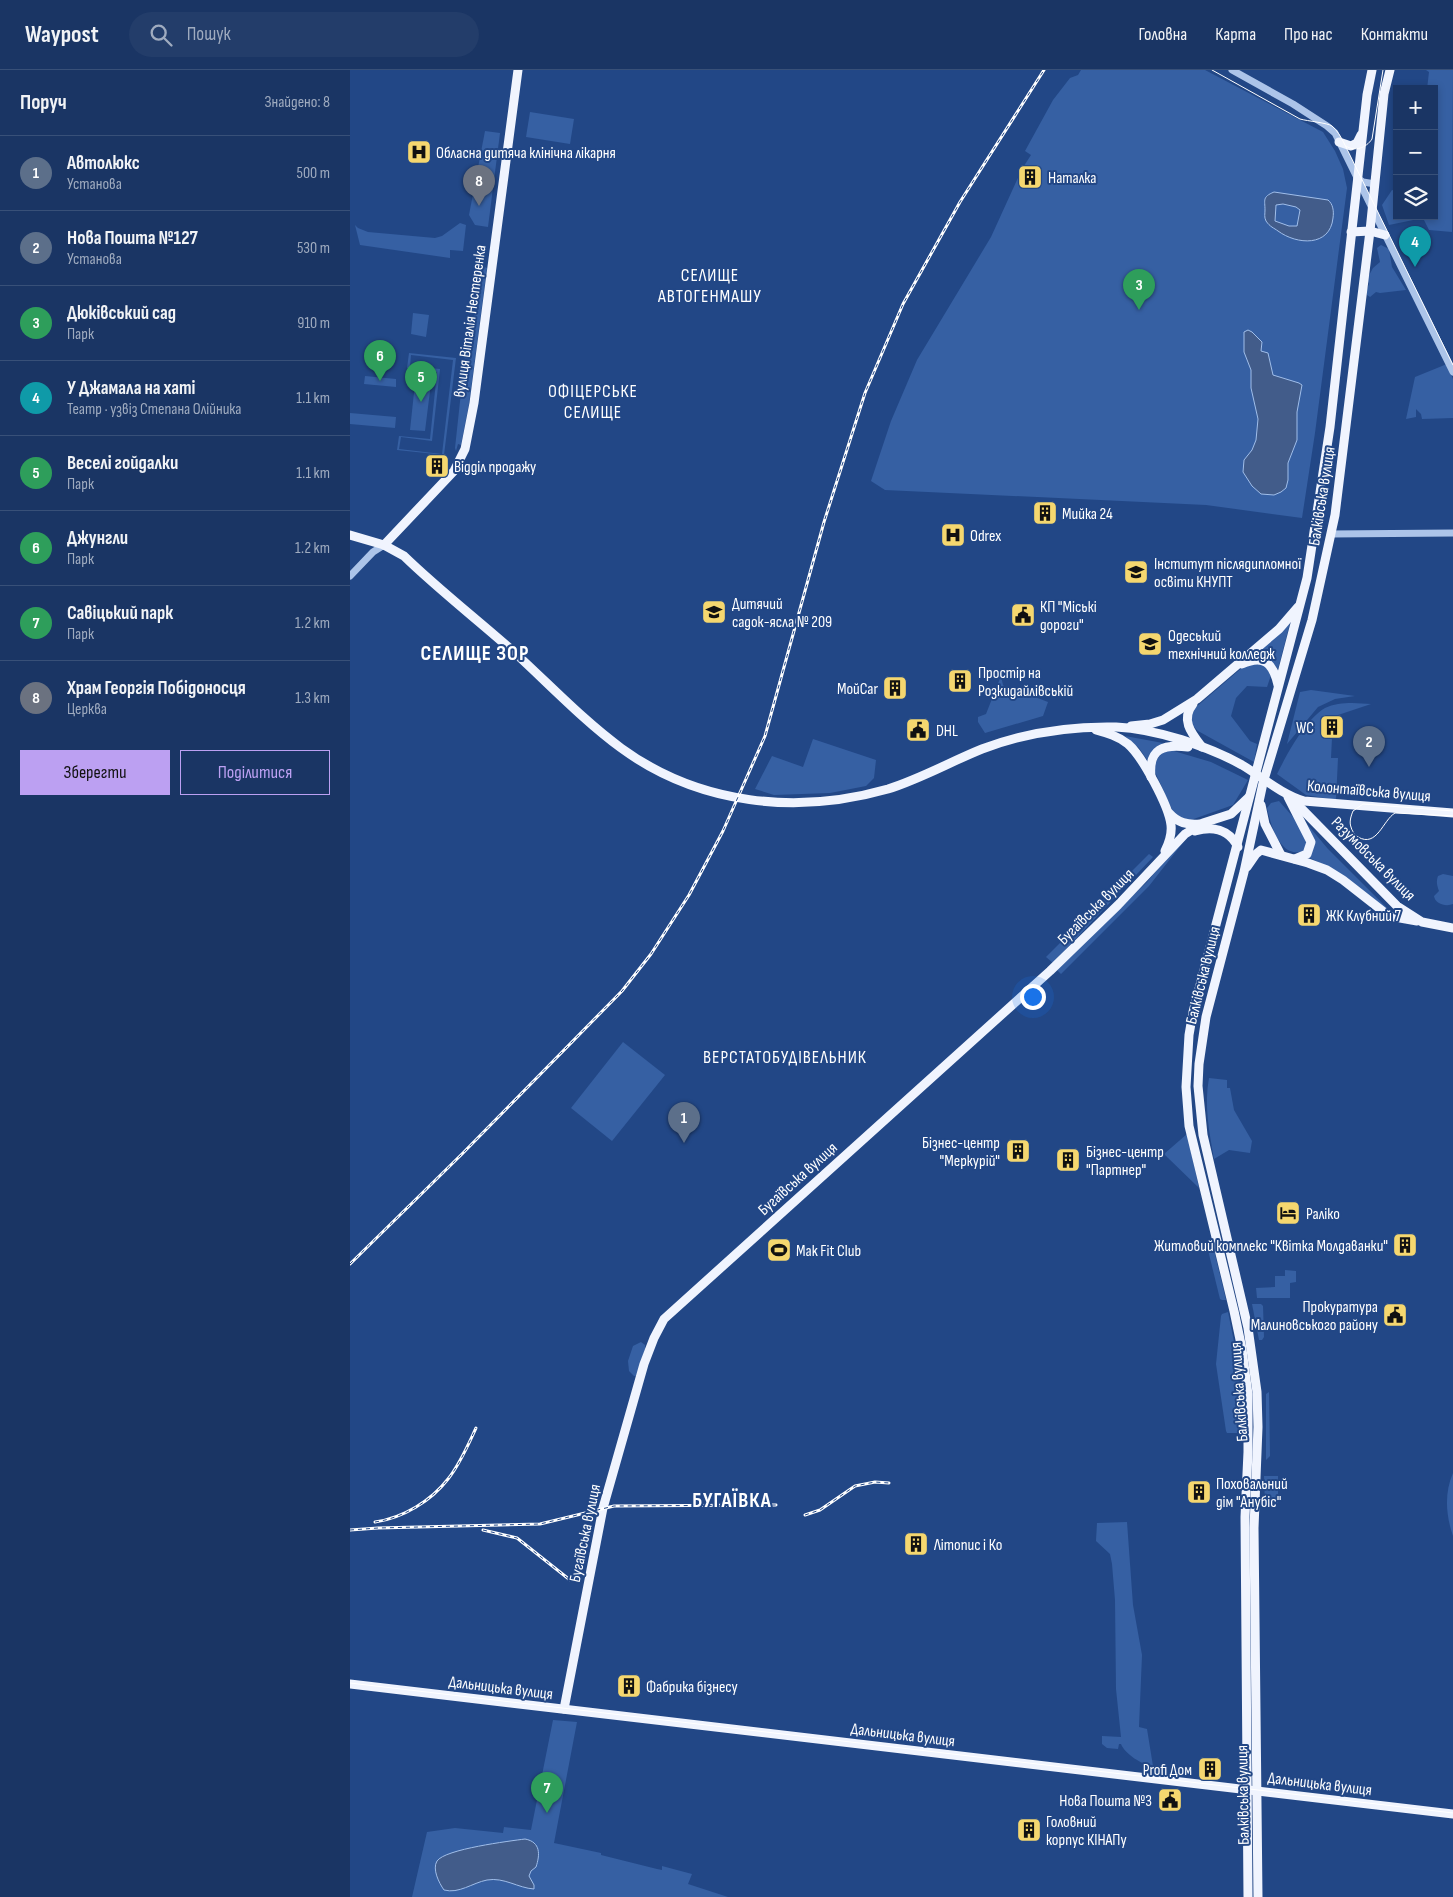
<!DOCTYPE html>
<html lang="uk">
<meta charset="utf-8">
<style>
:root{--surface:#1a3564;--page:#233d6a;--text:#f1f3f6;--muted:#9fabbf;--line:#385078;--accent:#bca0f2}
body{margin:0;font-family:"Sofia Sans Condensed",sans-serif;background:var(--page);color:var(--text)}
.controls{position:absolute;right:15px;top:15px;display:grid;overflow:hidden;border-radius:0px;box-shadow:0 2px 8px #0003}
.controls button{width:45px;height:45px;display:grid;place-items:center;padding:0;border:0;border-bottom:1px solid var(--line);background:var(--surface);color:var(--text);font:25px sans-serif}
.you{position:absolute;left:682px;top:926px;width:18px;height:18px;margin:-12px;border:4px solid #fff;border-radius:50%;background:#1a73e8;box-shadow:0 0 0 8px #1a73e833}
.badge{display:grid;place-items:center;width:32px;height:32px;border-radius:50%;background:var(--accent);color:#fff;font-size:16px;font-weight:700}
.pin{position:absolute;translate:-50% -41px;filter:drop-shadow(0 1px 2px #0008)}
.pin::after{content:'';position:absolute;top:26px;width:18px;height:15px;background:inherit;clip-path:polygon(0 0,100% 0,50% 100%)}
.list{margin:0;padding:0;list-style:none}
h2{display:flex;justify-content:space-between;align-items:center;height:65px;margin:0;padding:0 20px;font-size:21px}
h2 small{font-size:16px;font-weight:400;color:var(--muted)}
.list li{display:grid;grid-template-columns:32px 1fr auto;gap:15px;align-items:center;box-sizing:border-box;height:75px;padding:0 20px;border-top:1px solid var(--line)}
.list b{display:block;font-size:19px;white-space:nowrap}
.list p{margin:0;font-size:16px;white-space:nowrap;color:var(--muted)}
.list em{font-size:16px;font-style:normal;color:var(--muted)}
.actions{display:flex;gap:10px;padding:15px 20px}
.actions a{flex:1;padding:11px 0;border:1px solid var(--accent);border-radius:0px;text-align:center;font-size:18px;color:var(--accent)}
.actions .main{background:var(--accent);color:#111}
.icon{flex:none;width:28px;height:28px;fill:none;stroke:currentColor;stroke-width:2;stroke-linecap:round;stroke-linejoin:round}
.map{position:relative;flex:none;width:1103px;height:1827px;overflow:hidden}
header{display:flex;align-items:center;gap:30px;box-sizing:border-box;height:70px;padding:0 25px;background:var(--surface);border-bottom:1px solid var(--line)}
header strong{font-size:24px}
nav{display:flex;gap:28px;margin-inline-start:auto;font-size:18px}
.search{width:350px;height:45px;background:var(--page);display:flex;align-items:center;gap:12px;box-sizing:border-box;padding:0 18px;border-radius:28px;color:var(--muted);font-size:19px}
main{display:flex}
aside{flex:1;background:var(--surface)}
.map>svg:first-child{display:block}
.green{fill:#3660a3;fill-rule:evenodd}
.water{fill:#425c8a;stroke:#a0beea;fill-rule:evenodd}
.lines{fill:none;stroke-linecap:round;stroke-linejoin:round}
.minor{stroke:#acc4e9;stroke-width:7}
.major{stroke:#f0f4fe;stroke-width:9}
.tram{stroke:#fff;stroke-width:1}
.rail-casing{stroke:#fff;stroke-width:3}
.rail{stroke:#224786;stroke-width:1;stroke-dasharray:4;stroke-linecap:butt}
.labels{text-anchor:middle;stroke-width:4;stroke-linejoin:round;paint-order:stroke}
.poi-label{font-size:16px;fill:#fff;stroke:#224786;text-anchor:start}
.street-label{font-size:16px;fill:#fff;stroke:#224786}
.neighbourhood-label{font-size:18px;letter-spacing:1px;fill:#fff;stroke:#224786}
.district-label{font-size:21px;font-weight:bold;letter-spacing:1px;fill:#fff;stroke:#224786}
</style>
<header>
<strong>Waypost</strong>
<div class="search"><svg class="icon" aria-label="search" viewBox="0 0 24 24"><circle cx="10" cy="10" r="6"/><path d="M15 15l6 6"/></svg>Пошук</div>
<nav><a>Головна</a><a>Карта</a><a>Про нас</a><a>Контакти</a></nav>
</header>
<main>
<aside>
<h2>Поруч<small>Знайдено: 8</small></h2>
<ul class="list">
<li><span class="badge" style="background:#5c6f8a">1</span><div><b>Автолюкс</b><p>Установа</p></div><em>500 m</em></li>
<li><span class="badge" style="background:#5c6f8a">2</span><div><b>Нова Пошта №127</b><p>Установа</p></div><em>530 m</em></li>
<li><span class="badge" style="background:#2e9e5b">3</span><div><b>Дюківський сад</b><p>Парк</p></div><em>910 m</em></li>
<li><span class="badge" style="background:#0f9aa8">4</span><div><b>У Джамала на хаті</b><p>Театр · узвіз Степана Олійника</p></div><em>1.1 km</em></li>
<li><span class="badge" style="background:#2e9e5b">5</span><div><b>Веселі гойдалки</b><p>Парк</p></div><em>1.1 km</em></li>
<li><span class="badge" style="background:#2e9e5b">6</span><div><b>Джунгли</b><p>Парк</p></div><em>1.2 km</em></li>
<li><span class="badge" style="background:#2e9e5b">7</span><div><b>Савіцький парк</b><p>Парк</p></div><em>1.2 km</em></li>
<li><span class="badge" style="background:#6b7280">8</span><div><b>Храм Георгія Побідоносця</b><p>Церква</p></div><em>1.3 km</em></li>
</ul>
<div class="actions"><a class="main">Зберегти</a><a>Поділитися</a></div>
</aside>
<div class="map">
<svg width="1103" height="1827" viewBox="0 0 1103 1827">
<rect width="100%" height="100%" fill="#224786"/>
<!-- green -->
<g class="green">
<polygon points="731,0 855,0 973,62 985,81 993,99 997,118 965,363 952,448 856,435 535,420 521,411 541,351 567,290 641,167 672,99 681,85 675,81 703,30 720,8 728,5"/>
<polygon points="1076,0 1103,0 1102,162 1079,160 1073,148 1039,155 1032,135 1042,120 1047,121 1047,146 1084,146 1084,19 1077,19 1079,2"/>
<polygon points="180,42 224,49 220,74 176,67"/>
<polygon points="135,61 150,63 138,157 125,155 119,145"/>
<polygon points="110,153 116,155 113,181 100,180 100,188 10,175 5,155 8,158 18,162 85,168 92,166"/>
<polygon points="1031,175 1039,179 1042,197 1056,220 1030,223 1026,222 1020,227 1017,225 1016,221 1019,214 1017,209 1023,198 1030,192 1027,178"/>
<polygon points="132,196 137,198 119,334 111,375 108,374 106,381 105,378 115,285 118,285"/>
<polygon points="63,243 79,245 76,267 61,264"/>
<path d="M59,283l47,5 -12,97 -47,-5 2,-14 31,3 7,-67 -30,-4zM61,285l42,5 -11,94 -43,-5 2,-12 31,4 8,-72 -30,-3z"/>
<polygon points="1097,294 1103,309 1103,348 1072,349 1071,344 1066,339 1066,347 1056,349 1065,307"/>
<polygon points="66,304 82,305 75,361 60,360"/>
<polygon points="15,306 46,309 46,317 14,314"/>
<polygon points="0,343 46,347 45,358 0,354"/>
<polygon points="940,553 928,599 922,592 903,586"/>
<path d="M905,593l10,3 6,9 -4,12 -20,-1 -11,12 -5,18 19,25 7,3 -3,18 -56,-31c-7,-6 -10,-16 -3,-23l49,-42z"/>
<path d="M651,606l2,9 8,10c14,-2 24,2 37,7l-5,14 -58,17 -7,-11v-5l8,-3z"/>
<polygon points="961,620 1005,626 985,629 968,637 937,674 950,622"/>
<path d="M1002,633l19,1 -36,12h-8l-1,21 6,1 -1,20h7l-2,42 -30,-5 -29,-21c10,-20 28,-54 48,-66 8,-4 18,-5 27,-5z"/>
<polygon points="775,666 813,673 807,677 798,691 789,678"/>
<polygon points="463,669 526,690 524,708 516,716 480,723 424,725 405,719 422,686 453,697"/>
<path d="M817,679l44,13 37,18 -15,25 -45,16 -14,-7 -19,-42c-1,-11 4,-17 12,-23z"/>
<path d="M929,731l15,17 13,22 -3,11c-24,8 -33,-25 -37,-43l4,-5z"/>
<polygon points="952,748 978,779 1043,844 980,798 960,788 964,774"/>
<polygon points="833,769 835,770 799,816 711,904 706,899 797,812"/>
<polygon points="799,784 803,787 703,893 696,887"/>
<path d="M1093,804l10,2v28c-7,3 -18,0 -19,-8l5,-5c-2,-6 -3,-9 -1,-15z"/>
<polygon points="273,972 315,1005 262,1071 221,1038"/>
<path d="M859,1008l18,2v8h3l4,22 18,31 -2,12 -21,-3 -15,9c-5,-28 -10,-54 -5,-81z"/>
<polygon points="837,1064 849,1118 814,1084"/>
<polygon points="863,1176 876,1230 872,1230 870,1229 858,1180 859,1178"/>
<polygon points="935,1200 946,1201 946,1212 940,1213 940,1228 907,1228 906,1218 925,1217 925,1206 935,1206"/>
<polygon points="902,1234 911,1234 913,1236 914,1267 912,1270 909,1270"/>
<polygon points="878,1242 888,1291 893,1360 888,1363 877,1363 876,1361 866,1294 871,1246 872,1244"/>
<polygon points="291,1272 295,1275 295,1279 286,1306 284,1306 279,1301 278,1291 283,1276"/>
<polygon points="919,1322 920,1386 916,1390 916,1324"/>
<path d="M1103,1403v63c-7,-20 -9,-43 0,-63z"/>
<polygon points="914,1406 928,1406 928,1433 915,1433"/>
<path d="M777,1452l6,83 9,50 -3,72 8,2 6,37c-11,-1 -28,-12 -32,-22h-2l-1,5 -11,-1 -5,-4v-8l19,1 -5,-48 -1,-89 -3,-36 -2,-10 -14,-13 1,-18z"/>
<polygon points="203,1650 227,1652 204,1773 251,1783 251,1785 307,1799 312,1800 312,1796 342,1804 338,1814 378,1827 62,1827 77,1762 105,1758 153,1763 154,1757 181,1760"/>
</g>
<!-- water -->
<g class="water">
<path d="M924,122l54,8c5,4 6,11 5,18 -3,29 -36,27 -55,13 -4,-3 -8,-4 -12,-10 -2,-4 -1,-7 -1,-11 0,-10 -3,-13 9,-18zM933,134l13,3 4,3 -3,16h-8l-14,-5 1,-16z"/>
<polygon points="898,260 902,262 912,272 911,281 918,283 923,305 949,313 952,315 947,342 947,370 938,393 938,410 936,418 931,422 924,425 911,424 902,416 893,402 894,390 902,380 906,370 908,349 901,318 901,300 894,282 894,262"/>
<path d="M175,1769c16,3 15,16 11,28l-5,4 -2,5 5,9v4c-16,-1 -30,-12 -47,-9 -15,3 -28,14 -43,10 -5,-7 -12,-21 -7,-29 8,-12 73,-20 88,-22z"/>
</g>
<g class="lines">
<!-- minor -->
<g class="minor">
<polyline points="882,0 943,34 977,56 985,63 1103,302"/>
<polyline points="1007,108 1013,112 1025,114"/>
<polyline points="981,464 1103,463"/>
<polyline points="0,506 23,482 34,475"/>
</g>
<!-- major -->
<g class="major">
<polyline points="989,72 1001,76 1007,73 1011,65"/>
<polyline points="1001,162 1020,161 1035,165"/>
<path d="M0,465l34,10 20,11c35,34 74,64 111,97 35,32 68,67 106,95 78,57 176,67 267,41 32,-10 62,-27 94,-40 42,-16 88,-23 134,-22 40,2 92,19 126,38 20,12 39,29 62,36l149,12"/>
<polyline points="34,475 104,401 115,379 124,333 168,0"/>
<path d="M892,594c22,-10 31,-1 36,21"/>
<path d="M843,634c-13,16 -1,30 9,43"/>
<polyline points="781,656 800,654 813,650 847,629 929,559 948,537"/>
<path d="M746,660c11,3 22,6 32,14 14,12 41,62 43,81 1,9 -2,18 -6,26"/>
<path d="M801,707c-3,-29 13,-33 37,-30"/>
<polyline points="938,727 961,772 957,784 945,789"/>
<polyline points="943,730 1047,836 1072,852 1103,858"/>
<polyline points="911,735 915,754 931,785"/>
<path d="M819,743c9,10 18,12 31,11"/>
<path d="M845,761c17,-5 34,-2 43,16"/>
<polyline points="897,797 906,784 911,780 958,793 977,800 993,810 1039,846 1067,851"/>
<polyline points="0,1614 1103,1744"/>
<polyline points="214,1639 253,1438 294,1294 304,1268 314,1249 700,901 768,835 835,764 853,753 881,744 899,727"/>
<polyline points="898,1827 895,1447 898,1382 898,1324 892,1279 884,1241 839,1056 836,1017 839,965 843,942 957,508 980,357 1017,25 1022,0"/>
<polyline points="908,1827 904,1458 908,1357 907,1322 898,1258 853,1065 848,1016 849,994 856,947 894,802 913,713 962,550 985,445 1020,161 1034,24 1040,0"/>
</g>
<!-- tram -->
<g class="tram">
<path d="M862,0l88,49c7,2 28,4 32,7 5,4 9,11 12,17l109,222"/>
<path d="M996,76c9,6 20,2 26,-7l11,-69"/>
<path d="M1103,741l-90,-7 -10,7c-2,5 -4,11 -2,16 1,4 3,7 7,10 19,11 25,-17 37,-24l58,3"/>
<polyline points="0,1613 1103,1743"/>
</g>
<defs>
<g id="rail">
<polyline points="0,1194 112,1084 272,921 301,884 339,825 373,761 415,666 474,452 515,323 553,234 610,132 694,0"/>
<polyline points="455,1445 470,1440 505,1416 525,1412 539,1413"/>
<path d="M25,1452c28,-4 56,-21 73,-43 12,-15 20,-34 28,-51"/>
<polyline points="0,1460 28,1458 190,1454 264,1436 426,1435"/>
<polyline points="133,1460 167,1468 220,1510"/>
</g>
</defs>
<!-- rail casing -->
<use href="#rail" class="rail-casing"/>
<!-- rail -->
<use href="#rail" class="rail"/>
</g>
<!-- icons -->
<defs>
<symbol id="hospital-square" viewBox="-11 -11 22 22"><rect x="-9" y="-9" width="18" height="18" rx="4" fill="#f5d76f" stroke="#224786"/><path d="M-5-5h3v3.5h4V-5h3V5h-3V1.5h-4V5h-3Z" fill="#111"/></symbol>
<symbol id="building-square" viewBox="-11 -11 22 22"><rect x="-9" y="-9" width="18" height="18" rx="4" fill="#f5d76f" stroke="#224786"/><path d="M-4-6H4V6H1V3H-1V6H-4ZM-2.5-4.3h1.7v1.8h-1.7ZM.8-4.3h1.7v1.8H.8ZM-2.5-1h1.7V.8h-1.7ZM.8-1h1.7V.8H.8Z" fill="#111"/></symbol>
<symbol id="university-square" viewBox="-11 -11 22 22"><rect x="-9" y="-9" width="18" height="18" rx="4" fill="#f5d76f" stroke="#224786"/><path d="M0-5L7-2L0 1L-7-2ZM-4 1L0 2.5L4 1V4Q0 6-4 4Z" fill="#111"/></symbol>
<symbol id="school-square" viewBox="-11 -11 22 22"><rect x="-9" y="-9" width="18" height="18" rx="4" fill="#f5d76f" stroke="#224786"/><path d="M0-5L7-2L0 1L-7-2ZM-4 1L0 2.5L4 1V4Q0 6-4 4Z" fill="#111"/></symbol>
<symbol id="civic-square" viewBox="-11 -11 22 22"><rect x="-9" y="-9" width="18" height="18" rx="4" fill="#f5d76f" stroke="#224786"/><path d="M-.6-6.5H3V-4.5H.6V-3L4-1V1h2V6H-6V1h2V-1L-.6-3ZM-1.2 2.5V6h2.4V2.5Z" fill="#111"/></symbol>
<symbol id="hotel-square" viewBox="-11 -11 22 22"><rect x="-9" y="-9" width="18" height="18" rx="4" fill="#f5d76f" stroke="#224786"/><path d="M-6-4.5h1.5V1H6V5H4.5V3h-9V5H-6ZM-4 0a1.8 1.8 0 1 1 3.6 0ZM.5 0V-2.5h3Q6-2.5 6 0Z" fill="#111"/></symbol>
<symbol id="stadium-square" viewBox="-11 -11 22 22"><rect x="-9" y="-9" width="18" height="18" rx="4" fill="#f5d76f" stroke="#224786"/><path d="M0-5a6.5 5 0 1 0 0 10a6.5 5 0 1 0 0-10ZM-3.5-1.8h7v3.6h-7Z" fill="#111"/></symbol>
</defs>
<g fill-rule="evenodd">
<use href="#hospital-square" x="55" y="68" width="28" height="28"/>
<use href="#building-square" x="666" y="93" width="28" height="28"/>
<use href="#building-square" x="73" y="382" width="28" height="28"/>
<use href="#building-square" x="681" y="429" width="28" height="28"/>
<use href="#hospital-square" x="589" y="451" width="28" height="28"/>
<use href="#university-square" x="772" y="488" width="28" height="28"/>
<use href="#school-square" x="350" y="528" width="28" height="28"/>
<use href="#civic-square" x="659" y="531" width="28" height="28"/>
<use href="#university-square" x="786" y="560" width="28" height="28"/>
<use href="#building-square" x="596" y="597" width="28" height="28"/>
<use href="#building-square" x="531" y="604" width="28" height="28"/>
<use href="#building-square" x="968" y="643" width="28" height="28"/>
<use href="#civic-square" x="554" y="646" width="28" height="28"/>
<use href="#building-square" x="945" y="831" width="28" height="28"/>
<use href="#building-square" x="654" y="1067" width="28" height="28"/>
<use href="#building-square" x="704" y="1076" width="28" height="28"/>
<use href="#hotel-square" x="924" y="1129" width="28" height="28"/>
<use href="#building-square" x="1041" y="1161" width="28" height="28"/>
<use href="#stadium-square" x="415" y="1166" width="28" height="28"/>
<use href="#civic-square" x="1031" y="1231" width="28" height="28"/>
<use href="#building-square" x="835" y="1408" width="28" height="28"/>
<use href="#building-square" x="552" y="1460" width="28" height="28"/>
<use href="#building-square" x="265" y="1602" width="28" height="28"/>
<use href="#building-square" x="846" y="1685" width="28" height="28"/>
<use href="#civic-square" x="806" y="1716" width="28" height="28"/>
<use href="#building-square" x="665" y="1746" width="28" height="28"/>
</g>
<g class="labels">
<!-- poi labels -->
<g class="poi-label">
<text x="86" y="88">Обласна дитяча клінічна лікарня</text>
<text x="698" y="113">Наталка</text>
<text x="104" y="402">Відділ продажу</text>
<text x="712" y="449">Мийка 24</text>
<text x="620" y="471">Odrex</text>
<text x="804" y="499">Інститут післядипломної<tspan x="804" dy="18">освіти КНУПТ</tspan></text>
<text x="382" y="539">Дитячий<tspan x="382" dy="18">садок-ясла № 209</tspan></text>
<text x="690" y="542">КП "Міські<tspan x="690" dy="18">дороги"</tspan></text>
<text x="818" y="571">Одеський<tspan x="818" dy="18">технічний колледж</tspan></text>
<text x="628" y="608">Простір на<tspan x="628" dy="18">Розкидайлівській</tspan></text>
<text x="528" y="624" text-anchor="end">МойCar</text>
<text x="964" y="663" text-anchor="end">WC</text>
<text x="586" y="666">DHL</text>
<text x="976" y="851">ЖК Клубний 7</text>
<text x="650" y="1078" text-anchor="end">Бізнес-центр<tspan x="650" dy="18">"Меркурій"</tspan></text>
<text x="736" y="1087">Бізнес-центр<tspan x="736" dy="18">"Партнер"</tspan></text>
<text x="956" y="1149">Раліко</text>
<text x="1038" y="1181" text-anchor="end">Житловий комплекс "Квітка Молдаванки"</text>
<text x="446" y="1186">Mak Fit Club</text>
<text x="1028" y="1242" text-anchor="end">Прокуратура<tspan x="1028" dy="18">Малиновського району</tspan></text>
<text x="866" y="1419">Поховальний<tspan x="866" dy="18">дім "Анубіс"</tspan></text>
<text x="584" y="1480">Літопис і Ко</text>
<text x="296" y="1622">Фабрика бізнесу</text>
<text x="842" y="1705" text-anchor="end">Profi Дом</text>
<text x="802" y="1736" text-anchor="end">Нова Пошта №3</text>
<text x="696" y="1757">Головний<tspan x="696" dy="18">корпус КІНАПу</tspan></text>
</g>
<!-- street labels -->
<g class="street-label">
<text transform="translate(119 251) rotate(-82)" y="6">вулиця Віталія Нестеренка</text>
<text transform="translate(971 426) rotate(-81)" y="6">Балківська вулиця</text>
<text transform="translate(1019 720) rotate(5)" y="6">Колонтаївська вулиця</text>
<text transform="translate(1024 788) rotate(45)" y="6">Разумовська вулиця</text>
<text transform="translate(745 836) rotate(-45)" y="6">Бугаївська вулиця</text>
<text transform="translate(852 905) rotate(-76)" y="6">Балківська вулиця</text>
<text transform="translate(447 1108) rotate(-42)" y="6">Бугаївська вулиця</text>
<text transform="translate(888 1322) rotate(-94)" y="6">Балківська вулиця</text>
<text transform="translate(234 1463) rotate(-78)" y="6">Бугаївська вулиця</text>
<text transform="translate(151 1617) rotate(7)" y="6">Дальницька вулиця</text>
<text transform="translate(553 1664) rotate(7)" y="6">Дальницька вулиця</text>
<text transform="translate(970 1713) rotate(7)" y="6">Дальницька вулиця</text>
<text transform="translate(892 1725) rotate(-91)" y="6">Балківська вулиця</text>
</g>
<!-- neighbourhood labels -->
<g class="neighbourhood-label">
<text x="360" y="211">СЕЛИЩЕ<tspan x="360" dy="21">АВТОГЕНМАШУ</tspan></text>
<text x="243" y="327">ОФІЦЕРСЬКЕ<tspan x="243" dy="21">СЕЛИЩЕ</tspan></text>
<text x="435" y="993">ВЕРСТАТОБУДІВЕЛЬНИК</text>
</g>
<!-- district labels -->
<g class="district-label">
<text x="125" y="590">СЕЛИЩЕ ЗОР</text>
<text x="382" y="1437">БУГАЇВКА</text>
</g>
</g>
</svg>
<div class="controls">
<button>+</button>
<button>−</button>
<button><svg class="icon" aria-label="layers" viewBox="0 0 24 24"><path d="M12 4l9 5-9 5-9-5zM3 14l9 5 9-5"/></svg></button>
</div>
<div class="you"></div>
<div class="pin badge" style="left:334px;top:1073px;background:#5c6f8a">1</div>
<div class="pin badge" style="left:1019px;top:697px;background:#5c6f8a">2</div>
<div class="pin badge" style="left:789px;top:240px;background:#2e9e5b">3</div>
<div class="pin badge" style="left:1065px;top:197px;background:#0f9aa8">4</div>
<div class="pin badge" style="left:71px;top:332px;background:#2e9e5b">5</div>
<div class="pin badge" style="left:30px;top:311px;background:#2e9e5b">6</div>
<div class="pin badge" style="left:197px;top:1743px;background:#2e9e5b">7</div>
<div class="pin badge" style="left:129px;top:136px;background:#6b7280">8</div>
</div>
</main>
